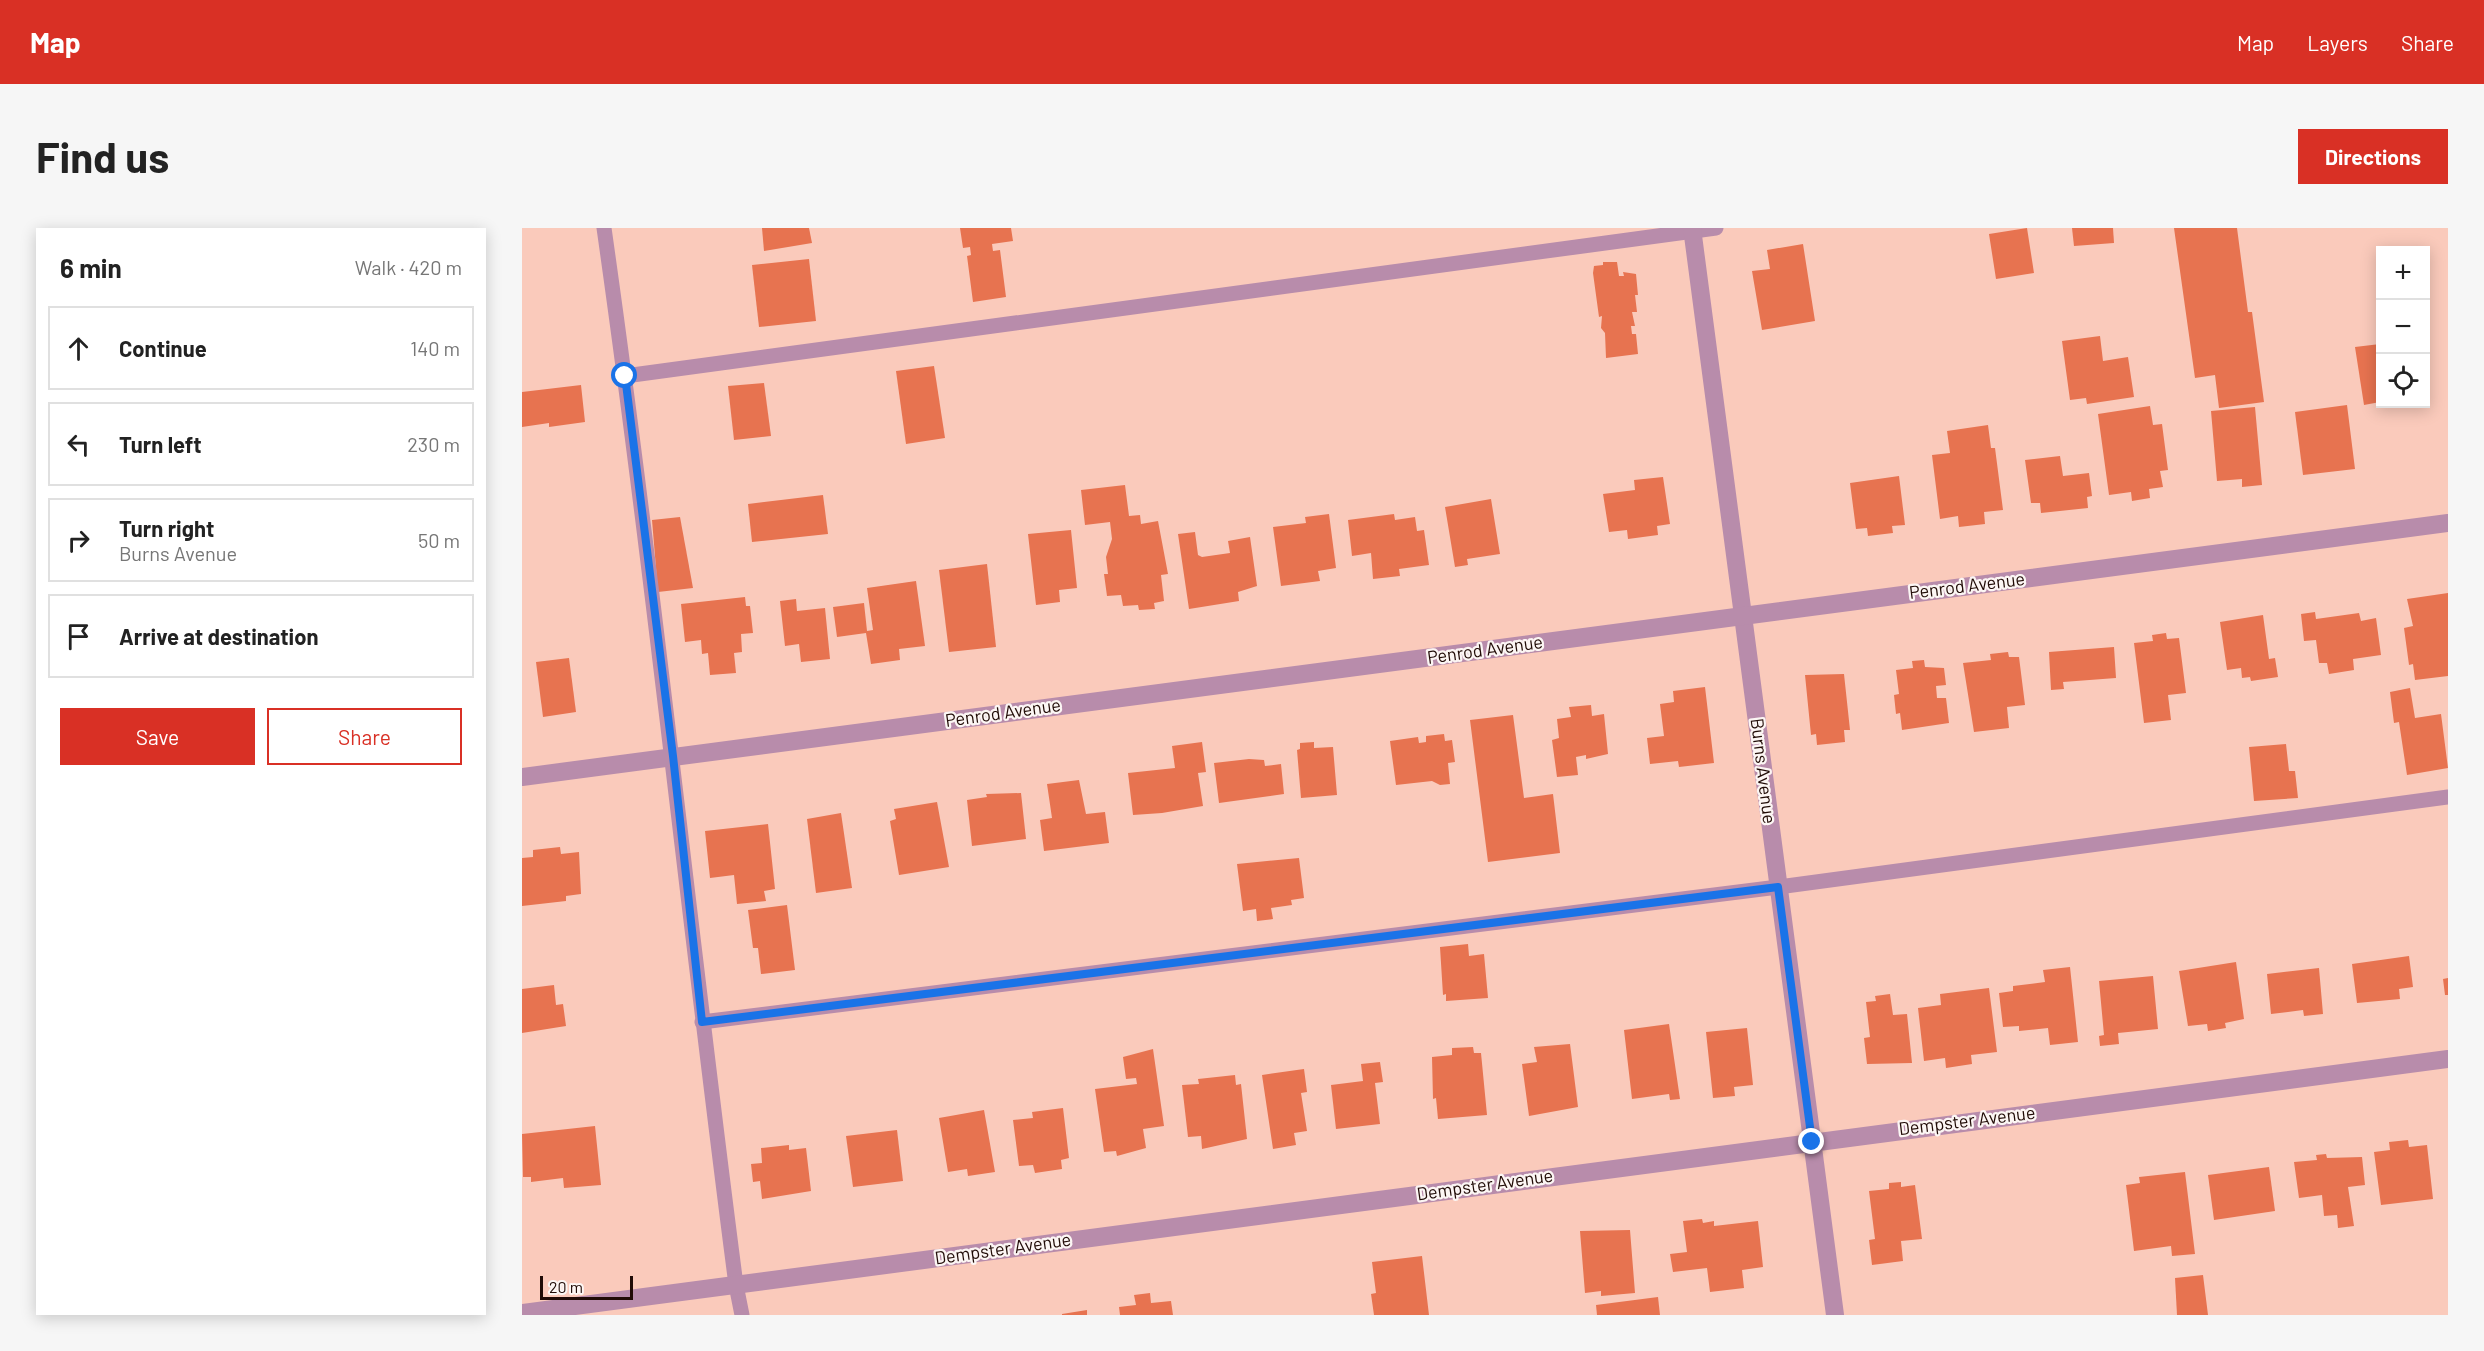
<!DOCTYPE html>
<meta charset="utf-8">
<style>
:root{--surface:#fff;--page:#f6f6f6;--text:#222;--muted:#767676;--line:#e0e0e0;--accent:#d93025}
body{margin:0;font-family:Barlow,sans-serif;background:var(--page);color:var(--text)}
.controls{position:absolute;right:18px;top:18px;display:grid;overflow:hidden;border-radius:0px;box-shadow:0 3px 15px #0003}
.controls button{width:54px;height:54px;display:grid;place-items:center;padding:0;border:0;border-bottom:2px solid var(--line);background:var(--surface);color:var(--text);font:30px sans-serif}
.scale{position:absolute;left:18px;bottom:15px;width:93px;box-sizing:border-box;padding-left:6px;border:3px solid #200b06;border-top:0;font-size:16px;line-height:21px;white-space:nowrap;color:#200b06;-webkit-text-stroke:4px #fcf6f4;paint-order:stroke}
.stop{position:absolute;width:18px;height:18px;margin:-14px;border:4px solid #1a73e8;border-radius:50%;background:#fff}
.stop.end{background:#1a73e8;border-color:#fff;box-shadow:0 2px 6px #0008}
.list{margin:0;padding:0;list-style:none}
h2{display:flex;justify-content:space-between;align-items:center;height:78px;margin:0;padding:0 24px;font-size:26px}
h2 small{font-size:20px;font-weight:400;color:var(--muted)}
.list li{display:grid;grid-template-columns:39px 1fr auto;gap:18px;align-items:center;box-sizing:border-box;height:84px;margin:0 12px 12px;padding:0 12px;border:2px solid var(--line);border-radius:0px}
.list b{display:block;font-size:22px;white-space:nowrap}
.list p{margin:0;font-size:20px;white-space:nowrap;color:var(--muted)}
.list em{font-size:20px;font-style:normal;color:var(--muted)}
.actions{display:flex;gap:12px;padding:18px 24px}
.actions a{flex:1;padding:14px 0;border:2px solid var(--accent);border-radius:0px;text-align:center;font-size:21px;color:var(--accent)}
.actions .main{background:var(--accent);color:#fff}
.icon{flex:none;width:33px;height:33px;fill:none;stroke:currentColor;stroke-width:2;stroke-linecap:round;stroke-linejoin:round}
.map{position:relative;flex:none;width:1926px;height:1087px;overflow:hidden;border-radius:0px}
header{display:flex;align-items:center;gap:36px;box-sizing:border-box;height:84px;padding:0 30px;background:var(--accent);color:#fff}
header strong{font-size:28px}
nav{display:flex;gap:33px;margin-inline-start:auto;font-size:21px}
.intro{display:flex;align-items:center;justify-content:space-between;box-sizing:border-box;height:144px;padding:0 36px}
h1{margin:0;font-size:42px}
.button{padding:15px 27px;border-radius:0px;background:var(--accent);color:#fff;font-size:21px;font-weight:700}
main{display:flex;gap:36px;padding:0 36px}
aside{flex:1;background:var(--surface);border-radius:0px;box-shadow:0 3px 15px #0003}
.map>svg:first-child{display:block}
.building{fill:#e77350}
.lines{fill:none;stroke-linecap:round;stroke-linejoin:round}
.lane{stroke:#b88cab;stroke-width:15}
.street{stroke:#b88cab;stroke-width:18}
.route{stroke:#1a73e8;stroke-width:8}
.labels{text-anchor:middle;stroke-width:4.5;stroke-linejoin:round;paint-order:stroke}
.street-label{font-size:18px;fill:#200b06;stroke:#fcf6f4}
</style>
<header>
<strong>Map</strong>
<nav><a>Map</a><a>Layers</a><a>Share</a></nav>
</header>
<div class="intro"><h1>Find us</h1><a class="button">Directions</a></div>
<main>
<aside>
<h2>6 min<small>Walk · 420 m</small></h2>
<ul class="list">
<li><svg class="icon" aria-label="ahead" viewBox="0 0 24 24"><path d="M12 20V5M6 11l6-6 6 6"/></svg><div><b>Continue</b></div><em>140 m</em></li>
<li><svg class="icon" aria-label="left" viewBox="0 0 24 24"><path d="M17 20v-9H6M10 6l-5 5 5 5"/></svg><div><b>Turn left</b></div><em>230 m</em></li>
<li><svg class="icon" aria-label="right" viewBox="0 0 24 24"><path d="M7 20v-9h11M14 6l5 5-5 5"/></svg><div><b>Turn right</b><p>Burns Avenue</p></div><em>50 m</em></li>
<li><svg class="icon" aria-label="arrive" viewBox="0 0 24 24"><path d="M6 21V4h12l-3 4 3 4H6"/></svg><div><b>Arrive at destination</b></div></li>
</ul>
<div class="actions"><a class="main">Save</a><a>Share</a></div>
</aside>
<div class="map">
<svg width="1926" height="1087" viewBox="0 0 1926 1087">
<rect width="100%" height="100%" fill="#facabb"/>
<!-- building -->
<g class="building">
<polygon points="240,0 287,0 290,15 242,23"/>
<polygon points="438,0 489,0 491,13 470,16 471,23 478,22 484,69 451,74 445,28 449,27 448,19 441,20"/>
<polygon points="1505,0 1512,45 1474,51 1467,6"/>
<polygon points="1550,0 1591,0 1592,15 1552,18"/>
<polygon points="1652,0 1715,0 1726,84 1730,84 1742,174 1697,180 1693,147 1673,150"/>
<polygon points="1281,16 1293,93 1240,102 1230,43 1248,41 1245,22"/>
<polygon points="287,31 294,93 237,99 230,37"/>
<polygon points="1081,34 1095,34 1097,48 1102,48 1101,44 1114,46 1116,67 1113,67 1115,84 1110,84 1113,98 1109,98 1110,106 1114,106 1116,126 1084,130 1083,105 1079,100 1080,88 1077,89 1071,45 1072,38 1081,37"/>
<polygon points="1578,108 1581,133 1606,129 1612,169 1565,176 1564,170 1548,172 1540,113"/>
<polygon points="1858,116 1858,174 1842,177 1833,119"/>
<polygon points="412,138 423,210 384,216 374,143"/>
<polygon points="242,155 249,208 212,212 206,158"/>
<polygon points="59,157 63,194 27,199 27,195 0,199 0,164"/>
<polygon points="1825,177 1833,241 1781,247 1773,184"/>
<polygon points="1628,178 1631,197 1640,196 1646,242 1638,243 1641,259 1627,261 1628,270 1610,273 1609,264 1587,267 1576,186"/>
<polygon points="1733,179 1740,257 1720,259 1720,251 1695,253 1689,183"/>
<polygon points="1466,197 1469,220 1473,220 1481,282 1462,284 1463,296 1437,299 1436,288 1418,291 1410,227 1428,225 1425,203"/>
<polygon points="1538,228 1541,248 1567,245 1570,268 1565,269 1566,280 1519,285 1518,275 1509,275 1503,232"/>
<polygon points="1377,248 1383,297 1370,298 1371,305 1346,308 1345,300 1334,301 1328,255"/>
<polygon points="1141,249 1148,296 1135,298 1136,307 1106,311 1105,302 1087,304 1081,266 1113,262 1112,252"/>
<polygon points="603,257 607,288 618,287 619,296 636,293 646,346 639,347 642,373 632,375 633,381 617,382 616,377 601,378 599,367 585,368 582,346 586,346 584,329 590,311 588,294 563,297 559,262"/>
<polygon points="301,267 306,306 230,314 226,276"/>
<polygon points="969,271 978,326 945,331 946,337 933,339 923,279"/>
<polygon points="807,286 814,340 796,343 798,353 759,358 751,299 784,295 783,289"/>
<polygon points="872,286 873,292 893,289 895,303 902,302 907,337 877,341 878,348 851,351 849,325 830,328 826,292"/>
<polygon points="158,289 171,360 136,364 130,292"/>
<polygon points="549,302 555,360 537,362 538,374 514,377 506,306"/>
<polygon points="673,304 676,327 680,329 708,325 706,313 728,309 735,358 716,364 717,373 667,381 656,306"/>
<polygon points="465,336 474,419 427,424 417,342"/>
<polygon points="394,353 403,418 377,421 378,432 349,436 344,405 315,409 311,379 342,375 345,403 351,402 345,360"/>
<polygon points="1926,365 1926,448 1893,452 1891,436 1887,437 1882,400 1891,398 1885,371"/>
<polygon points="223,369 224,378 228,378 231,405 219,406 220,424 212,425 214,445 188,447 186,425 180,426 179,412 163,414 159,376"/>
<polygon points="274,371 275,383 303,380 308,431 279,434 277,416 263,418 258,373"/>
<polygon points="1793,384 1794,391 1837,385 1839,393 1854,390 1859,427 1831,431 1832,442 1807,446 1805,435 1797,435 1794,412 1782,413 1779,386"/>
<polygon points="1741,387 1747,431 1753,430 1756,449 1729,453 1728,449 1720,450 1719,440 1705,442 1698,394"/>
<polygon points="1644,405 1645,411 1657,410 1664,465 1646,467 1649,492 1622,495 1612,415 1631,413 1630,407"/>
<polygon points="1592,419 1594,450 1541,454 1542,461 1529,462 1527,424"/>
<polygon points="1486,424 1487,429 1497,429 1503,477 1485,479 1487,500 1452,504 1441,435 1469,432 1468,426"/>
<polygon points="47,430 54,484 21,489 14,434"/>
<polygon points="1402,432 1403,439 1422,440 1424,457 1414,458 1415,470 1424,470 1427,495 1380,502 1378,485 1374,486 1372,467 1377,466 1374,442 1391,440 1390,433"/>
<polygon points="1322,446 1328,502 1322,502 1323,514 1295,517 1294,506 1289,507 1283,447"/>
<polygon points="1183,459 1192,535 1157,539 1156,533 1128,536 1125,510 1142,508 1138,476 1152,474 1151,463"/>
<polygon points="1888,460 1893,490 1919,486 1926,540 1885,547 1877,494 1872,495 1868,464"/>
<polygon points="1069,477 1070,488 1082,486 1086,526 1064,531 1064,527 1054,529 1056,547 1035,549 1030,512 1037,510 1035,491 1049,489 1047,479"/>
<polygon points="991,487 1002,570 1031,566 1038,625 966,634 948,492"/>
<polygon points="922,506 923,513 930,512 933,534 926,535 928,556 918,557 910,553 874,557 868,513 896,509 897,515 904,514 904,508"/>
<polygon points="680,514 684,544 676,545 681,578 640,585 611,587 606,545 653,540 650,518"/>
<polygon points="792,514 792,520 811,519 815,567 779,570 775,522 778,521 778,515"/>
<polygon points="1764,516 1767,543 1773,543 1776,570 1732,573 1727,519"/>
<polygon points="727,531 742,532 743,538 759,536 762,566 697,575 692,535"/>
<polygon points="557,552 564,586 583,584 587,615 522,623 518,592 530,590 525,556"/>
<polygon points="499,565 504,611 450,618 445,572 465,569 464,566"/>
<polygon points="415,574 427,639 377,647 368,593 374,591 372,581"/>
<polygon points="319,585 330,660 294,665 285,591"/>
<polygon points="246,596 253,661 242,663 244,673 215,676 212,647 188,650 183,603"/>
<polygon points="38,619 39,626 57,624 59,666 44,668 44,673 0,678 0,630 11,629 11,622"/>
<polygon points="777,630 782,670 769,672 770,677 749,680 751,691 735,693 734,681 721,683 715,636"/>
<polygon points="265,677 273,742 239,746 236,720 231,720 226,682"/>
<polygon points="946,716 947,728 962,726 966,770 924,773 924,766 921,767 918,719"/>
<polygon points="1887,728 1891,759 1877,761 1878,771 1835,775 1830,736"/>
<polygon points="1714,734 1722,791 1703,795 1704,800 1686,803 1685,796 1666,798 1657,743"/>
<polygon points="1548,739 1556,814 1528,817 1526,800 1497,803 1497,798 1481,799 1477,765 1491,763 1491,758 1523,754 1521,742"/>
<polygon points="1797,740 1801,786 1782,788 1781,782 1749,786 1745,746"/>
<polygon points="1631,748 1636,801 1596,805 1597,816 1578,818 1577,808 1582,807 1577,753"/>
<polygon points="1926,750 1926,767 1923,767 1921,751"/>
<polygon points="32,757 34,777 41,776 44,798 0,805 0,761"/>
<polygon points="1467,760 1475,824 1449,827 1450,836 1424,840 1423,830 1402,833 1396,780 1419,777 1418,766"/>
<polygon points="1368,766 1371,787 1385,786 1390,835 1345,836 1342,810 1348,809 1344,774 1354,773 1353,768"/>
<polygon points="1147,796 1158,871 1148,872 1147,866 1110,871 1102,802"/>
<polygon points="1225,800 1231,857 1212,859 1213,868 1191,870 1184,804"/>
<polygon points="1048,816 1056,879 1007,888 1000,836 1015,834 1012,819"/>
<polygon points="951,819 952,825 959,825 965,887 916,891 914,870 911,871 910,829 930,827 930,820"/>
<polygon points="631,821 642,898 621,901 624,920 595,928 594,923 582,924 573,861 615,856 614,850 604,851 601,829"/>
<polygon points="858,834 861,854 853,855 858,896 814,901 809,857 841,853 839,836"/>
<polygon points="782,841 785,864 779,865 785,903 772,905 774,917 751,921 740,847"/>
<polygon points="713,847 714,857 719,856 725,911 680,921 679,908 666,909 660,857 677,856 676,851"/>
<polygon points="541,880 547,930 539,932 540,941 513,945 511,937 497,938 491,892 511,890 510,884"/>
<polygon points="462,882 473,944 446,948 445,941 426,944 417,890"/>
<polygon points="73,898 79,957 42,960 41,950 9,954 9,949 1,949 0,906"/>
<polygon points="375,902 381,953 331,959 324,908"/>
<polygon points="1886,912 1887,919 1905,917 1911,971 1859,977 1852,924 1868,922 1867,914"/>
<polygon points="267,917 267,922 284,920 289,963 240,971 238,953 231,954 229,936 240,935 239,920"/>
<polygon points="1804,926 1805,930 1840,929 1843,957 1826,959 1832,998 1816,1000 1815,987 1802,988 1800,967 1777,970 1772,934 1795,932 1794,927"/>
<polygon points="1747,939 1753,983 1692,992 1686,947"/>
<polygon points="1663,944 1673,1026 1650,1028 1649,1018 1612,1023 1604,957 1618,955 1617,949"/>
<polygon points="1379,954 1379,959 1393,957 1400,1011 1379,1013 1381,1033 1350,1037 1347,1012 1353,1011 1347,963 1367,961 1367,955"/>
<polygon points="1180,991 1181,995 1192,993 1192,998 1236,993 1241,1039 1220,1042 1222,1060 1188,1064 1185,1040 1151,1044 1148,1026 1165,1024 1161,993"/>
<polygon points="1108,1002 1113,1065 1079,1068 1079,1063 1063,1065 1058,1003"/>
<polygon points="900,1028 907,1087 852,1087 849,1066 854,1065 850,1034"/>
<polygon points="1681,1047 1686,1087 1655,1087 1653,1050"/>
<polygon points="628,1065 629,1075 649,1073 651,1087 598,1087 597,1079 614,1077 612,1067"/>
<polygon points="1136,1069 1138,1087 1075,1087 1074,1077"/>
<polygon points="565,1082 565,1087 540,1087 540,1086"/>
</g>
<g class="lines">
<!-- lane -->
<g class="lane">
<path d="M82,0c50,352 86,705 132,1057l6,30"/>
<polyline points="103,148 1194,0"/>
<polyline points="180,794 1256,659 1926,569"/>
</g>
<!-- street -->
<g class="street">
<polyline points="1170,0 1313,1087"/>
<polyline points="0,549 1926,295"/>
<polyline points="0,1085 1926,831"/>
</g>
</g>
<g class="lines">
<!-- route -->
<polyline class="route" points="103,148 151,528 180,794 1256,659 1290,914"/>
</g>
<g class="labels">
<!-- street labels -->
<g class="street-label">
<text transform="translate(1445 358) rotate(-7)" y="6">Penrod Avenue</text>
<text transform="translate(963 422) rotate(-8)" y="6">Penrod Avenue</text>
<text transform="translate(481 485) rotate(-8)" y="6">Penrod Avenue</text>
<text transform="translate(1241 543) rotate(83)" y="6">Burns Avenue</text>
<text transform="translate(1445 893) rotate(-7)" y="6">Dempster Avenue</text>
<text transform="translate(963 957) rotate(-8)" y="6">Dempster Avenue</text>
<text transform="translate(481 1021) rotate(-8)" y="6">Dempster Avenue</text>
</g>
</g>
</svg>
<div class="controls">
<button>+</button>
<button>−</button>
<button><svg class="icon" aria-label="locate" viewBox="0 0 24 24"><circle cx="12" cy="12" r="6"/><path d="M12 2v4M12 18v4M2 12h4M18 12h4"/></svg></button>
</div>
<div class="scale">20 m</div>
<div class="stop" style="left:103px;top:148px"></div>
<div class="stop end" style="left:1290px;top:914px"></div>
</div>
</main>
